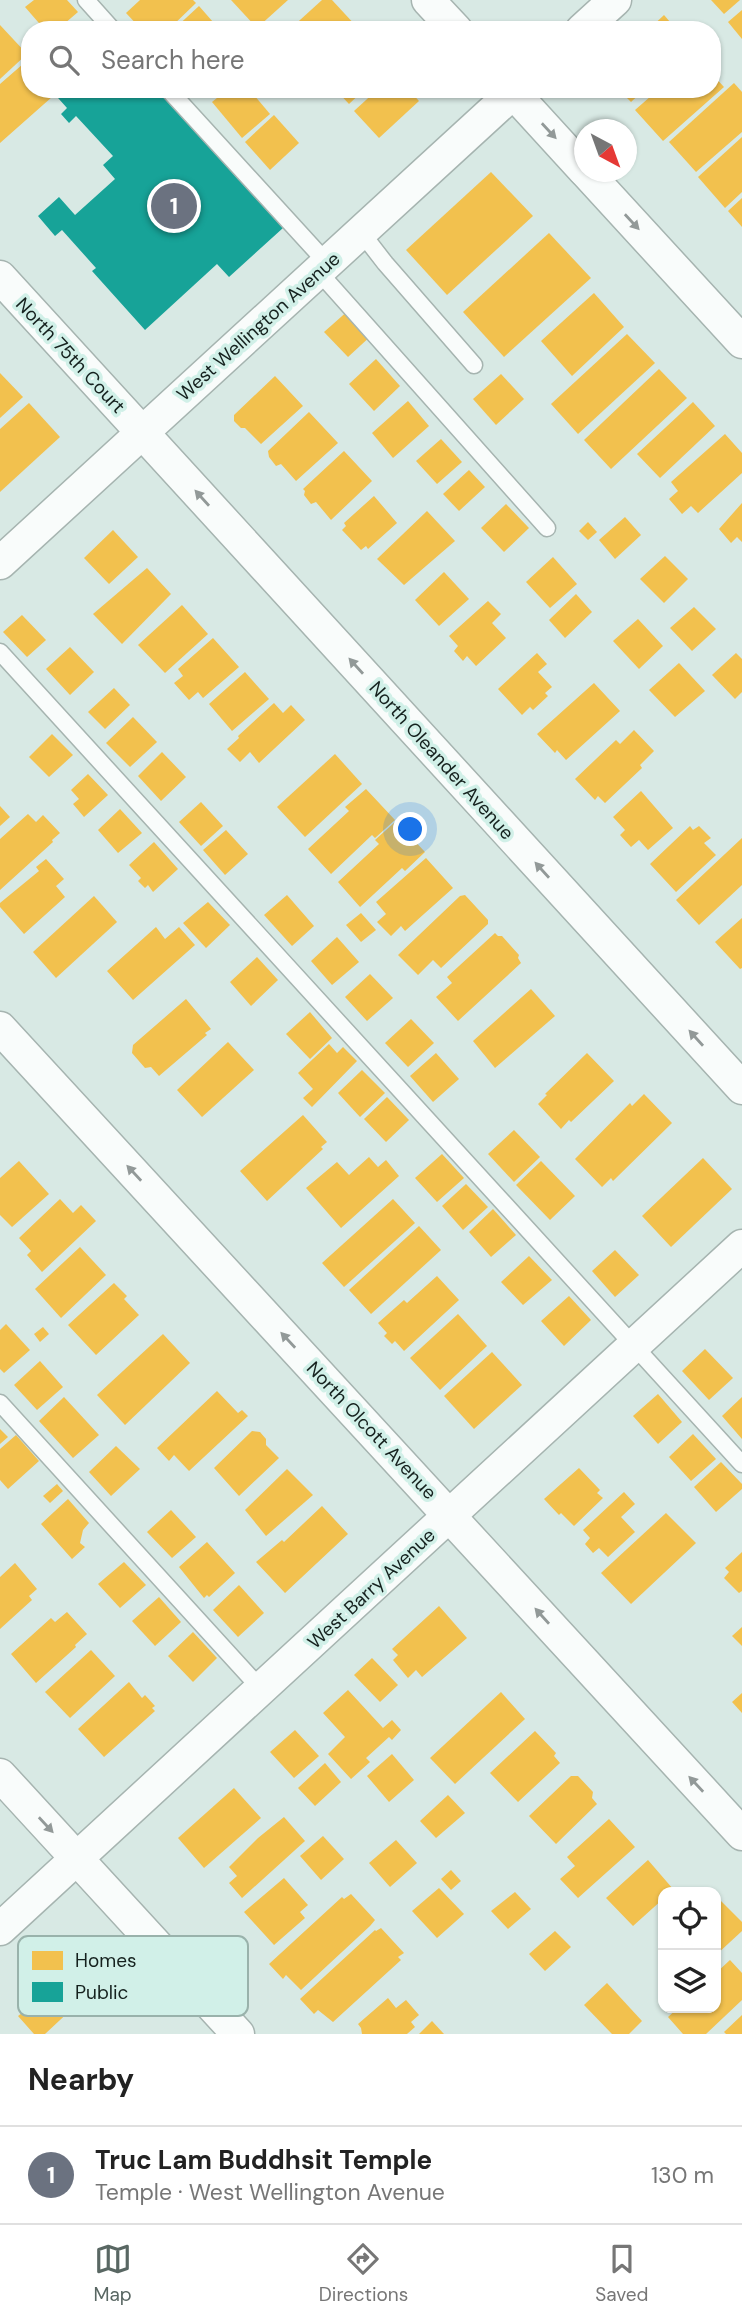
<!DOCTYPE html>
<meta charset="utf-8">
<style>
:root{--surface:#fff;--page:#f2f2f2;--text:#222;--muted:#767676;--line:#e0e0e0;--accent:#596763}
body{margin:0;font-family:"DM Sans",sans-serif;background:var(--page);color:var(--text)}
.controls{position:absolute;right:21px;bottom:21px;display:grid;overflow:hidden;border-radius:14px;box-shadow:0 2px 5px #0004}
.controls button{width:63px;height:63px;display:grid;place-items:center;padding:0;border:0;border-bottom:2px solid var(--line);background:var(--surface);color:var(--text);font:35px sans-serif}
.compass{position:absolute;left:574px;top:119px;width:63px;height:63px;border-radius:50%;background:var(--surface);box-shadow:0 2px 5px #0004;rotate:139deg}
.you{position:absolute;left:411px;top:830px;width:24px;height:24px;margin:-18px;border:5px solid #fff;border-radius:50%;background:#1a73e8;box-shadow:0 0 0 10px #1a73e833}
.badge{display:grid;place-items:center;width:46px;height:46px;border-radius:50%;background:var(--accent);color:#fff;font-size:23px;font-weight:700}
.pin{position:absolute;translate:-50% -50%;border:4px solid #fff;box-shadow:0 2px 7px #0006}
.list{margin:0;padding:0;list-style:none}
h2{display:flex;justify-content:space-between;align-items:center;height:91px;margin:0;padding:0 28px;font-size:30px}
h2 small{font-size:23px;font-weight:400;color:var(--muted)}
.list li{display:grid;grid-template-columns:46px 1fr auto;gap:21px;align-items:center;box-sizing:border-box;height:98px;padding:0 28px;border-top:2px solid var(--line)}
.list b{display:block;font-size:26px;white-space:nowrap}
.list p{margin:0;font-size:23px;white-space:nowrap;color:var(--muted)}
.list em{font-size:23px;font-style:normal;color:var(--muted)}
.icon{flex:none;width:38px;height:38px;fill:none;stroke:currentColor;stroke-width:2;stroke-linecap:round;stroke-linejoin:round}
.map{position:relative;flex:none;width:742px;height:2034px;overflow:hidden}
.search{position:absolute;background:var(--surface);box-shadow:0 2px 5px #0004;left:21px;right:21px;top:21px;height:77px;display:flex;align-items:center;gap:18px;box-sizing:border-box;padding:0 24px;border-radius:28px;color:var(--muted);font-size:26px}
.sheet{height:189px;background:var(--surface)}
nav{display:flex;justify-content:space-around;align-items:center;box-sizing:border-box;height:98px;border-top:2px solid var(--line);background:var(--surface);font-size:19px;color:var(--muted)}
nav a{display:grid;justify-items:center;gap:4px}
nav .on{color:var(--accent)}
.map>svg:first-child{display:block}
.homes{fill:#f2c14e}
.public{fill:#17a398}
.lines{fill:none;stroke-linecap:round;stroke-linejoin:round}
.lane-casing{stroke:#a6b4b0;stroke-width:19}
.street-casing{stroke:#a6b4b0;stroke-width:35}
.lane{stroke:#f9fcfb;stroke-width:16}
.street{stroke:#f9fcfb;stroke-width:32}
.oneway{fill:#929998}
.labels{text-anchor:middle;stroke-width:7;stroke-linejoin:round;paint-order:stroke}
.street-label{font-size:19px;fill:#15211e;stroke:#d1f0e8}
.key{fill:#d1f0e8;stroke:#99b2ab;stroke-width:2}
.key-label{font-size:19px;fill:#15211e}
</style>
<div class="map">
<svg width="742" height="2034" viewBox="0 0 742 2034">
<rect width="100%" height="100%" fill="#d8e9e4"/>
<!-- homes -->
<g class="homes">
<polygon points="34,0 67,0 78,12 57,30 45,30 25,7"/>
<polygon points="140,0 193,0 196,3 168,30 142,30 126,13"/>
<polygon points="231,0 288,0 257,28"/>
<polygon points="322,0 332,0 357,27 354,30 289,30"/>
<polygon points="711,0 740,0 724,14"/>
<polygon points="199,6 220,30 173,30"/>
<polygon points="742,10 742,39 728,22"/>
<polygon points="664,15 677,30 648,30"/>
<polygon points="0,25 27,54 0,79"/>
<polygon points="23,64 30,72 30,89 45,89 52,97 0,143 0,84"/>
<polygon points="712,74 724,87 663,141 635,110 659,89 712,89"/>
<polygon points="734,83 742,92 742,132 696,172 669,142"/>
<polygon points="228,89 249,89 270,114 242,138 212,102"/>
<polygon points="335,89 365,89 349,104"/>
<polygon points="378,89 408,89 419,101 379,138 354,111"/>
<polygon points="618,89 645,89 631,102"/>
<polygon points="274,115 299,143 270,170 245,142"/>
<polygon points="742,137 742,192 725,208 698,177"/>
<polygon points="491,172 533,216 447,295 406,250"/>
<polygon points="742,198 742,227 728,211"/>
<polygon points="549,233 591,278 504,357 463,312"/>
<polygon points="594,293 624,327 572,376 541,341"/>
<polygon points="350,309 373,334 348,357 324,332"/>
<polygon points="627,334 655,363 578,434 551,404"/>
<polygon points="376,359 400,386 374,411 349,384"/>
<polygon points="659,369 687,398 611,469 584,440"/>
<polygon points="0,373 23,397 0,418"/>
<polygon points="501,374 524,399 496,425 473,399"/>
<polygon points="275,376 303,406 261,444 245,428 241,428 234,421 234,415"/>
<polygon points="408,401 429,426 393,458 372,433"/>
<polygon points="693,402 715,426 660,478 637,454"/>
<polygon points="29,403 60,437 0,492 0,429"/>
<polygon points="309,412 338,443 296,481 281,464 276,466 269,457 268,451"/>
<polygon points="725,434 742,453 742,473 698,513 691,506 682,514 669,499 678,491 671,482"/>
<polygon points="441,439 462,462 437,484 416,461"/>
<polygon points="344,451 372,481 331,520 316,502 311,504 304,495 305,491 303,489"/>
<polygon points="469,470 485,487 459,511 443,494"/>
<polygon points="374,496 397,523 368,549 366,546 361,550 342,530 346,526 344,523"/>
<polygon points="742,503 742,542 737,537 731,543 719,529"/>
<polygon points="506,504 529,528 504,552 481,528"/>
<polygon points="427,511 455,541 404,585 377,559"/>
<polygon points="625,517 641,535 615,559 599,540"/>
<polygon points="588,522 597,532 588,540 579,531"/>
<polygon points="113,530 138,557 109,584 84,558"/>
<polygon points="665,556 688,579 664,603 640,579"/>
<polygon points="553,557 577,584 550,608 526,582"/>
<polygon points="147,568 171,594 122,644 93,614"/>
<polygon points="444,572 469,599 439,626 415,600"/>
<polygon points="576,594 592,612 565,638 549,620"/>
<polygon points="488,601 501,614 492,623 506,638 476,666 467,656 463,661 454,651 458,646 449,636"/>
<polygon points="182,605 208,634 165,673 138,645"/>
<polygon points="694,607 716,629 692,651 670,628"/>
<polygon points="22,615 46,640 27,657 3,632"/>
<polygon points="638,619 663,646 639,669 613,641"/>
<polygon points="213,638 239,667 203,698 198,692 189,700 174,683 183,676 178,669"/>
<polygon points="70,647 94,672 70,695 46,669"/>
<polygon points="537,653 547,664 538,672 552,687 545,693 548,696 533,710 530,707 522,715 498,689"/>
<polygon points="736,653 742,659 742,692 735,699 712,675"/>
<polygon points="679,663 705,691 675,717 649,690"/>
<polygon points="245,672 269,699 232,731 209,704"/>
<polygon points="594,683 620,711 566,760 557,750 555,753 537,734"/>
<polygon points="114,688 130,705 105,729 88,712"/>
<polygon points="274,703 283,713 291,705 305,720 259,763 250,752 240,762 227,749 239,738 238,736"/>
<polygon points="133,717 157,742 130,767 106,743"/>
<polygon points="634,730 654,751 640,765 642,768 605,803 598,796 595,800 575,779 616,740 620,744"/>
<polygon points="52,734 73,755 49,777 29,757"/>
<polygon points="162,752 186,777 161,801 138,776"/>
<polygon points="335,754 362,784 305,837 277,807"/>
<polygon points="88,774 108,795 84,817 73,804 79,799 71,790"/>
<polygon points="366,789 395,820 375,838 372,835 331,874 308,849 349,811 345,807"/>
<polygon points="641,791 673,828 648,850 639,840 631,847 620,835 625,830 613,817"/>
<polygon points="201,802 223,826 201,846 179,822"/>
<polygon points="0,806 10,817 0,826"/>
<polygon points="120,809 142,833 118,853 98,830"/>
<polygon points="28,814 36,822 43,815 60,833 52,840 53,842 0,890 0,839"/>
<polygon points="396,821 425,852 405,871 402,868 360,907 338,882 379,844 375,840"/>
<polygon points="690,826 693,830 699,826 711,838 704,843 716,855 676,892 650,864"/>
<polygon points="226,830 248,854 225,875 203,850"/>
<polygon points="742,838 742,885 699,925 676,900"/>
<polygon points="154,842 178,869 153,892 148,885 145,888 138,881 141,878 129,865"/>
<polygon points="426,858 453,888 405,931 401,926 391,936 377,922 386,914 376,902"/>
<polygon points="46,859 64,879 56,886 65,897 24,934 0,907 0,903 39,871 36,867"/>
<polygon points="287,895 314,926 292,946 264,915"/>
<polygon points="465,895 488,920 488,924 441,968 433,960 418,975 398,955 460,896"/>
<polygon points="94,896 117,922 56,978 33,952"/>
<polygon points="208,902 230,925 206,948 183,923"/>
<polygon points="361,913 376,930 361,942 346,925"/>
<polygon points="742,918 742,968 740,969 715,942"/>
<polygon points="156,927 165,939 179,927 195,945 133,1000 107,971"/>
<polygon points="495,933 498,936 502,936 519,955 518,958 521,963 458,1021 436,997 452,983 447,977"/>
<polygon points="337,937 359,962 332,985 311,961"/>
<polygon points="257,957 278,980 251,1006 230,982"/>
<polygon points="370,974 393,998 367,1021 345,997"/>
<polygon points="531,989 555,1016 495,1068 473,1041"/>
<polygon points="186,999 211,1029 205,1033 207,1035 159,1076 151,1067 145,1068 132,1053 133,1045"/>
<polygon points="310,1012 332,1038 310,1059 286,1034"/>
<polygon points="411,1019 434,1043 408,1067 385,1043"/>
<polygon points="228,1042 254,1070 202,1117 177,1090"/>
<polygon points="329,1044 337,1053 343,1047 357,1061 312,1107 303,1098 313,1089 298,1073"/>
<polygon points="436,1053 459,1079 433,1102 410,1076"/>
<polygon points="587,1053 614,1081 571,1122 569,1120 561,1129 538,1104 547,1095 545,1094"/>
<polygon points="362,1070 385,1093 360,1117 338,1093"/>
<polygon points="644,1094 672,1123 613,1181 611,1178 602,1187 575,1159 630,1103 632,1106"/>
<polygon points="387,1097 409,1120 386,1142 364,1119"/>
<polygon points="303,1115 327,1142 321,1147 323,1149 267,1201 240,1171"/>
<polygon points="514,1130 540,1157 514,1182 488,1154"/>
<polygon points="442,1154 464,1178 437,1202 415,1178"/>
<polygon points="369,1157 378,1167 386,1160 399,1176 341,1228 306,1188 337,1162 349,1175"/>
<polygon points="703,1158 732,1189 671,1247 642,1216"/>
<polygon points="19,1161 49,1194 12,1227 0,1215 0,1178"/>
<polygon points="541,1161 575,1196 550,1220 516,1185"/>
<polygon points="466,1184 488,1207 463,1230 442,1206"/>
<polygon points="60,1199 73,1213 81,1205 96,1221 42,1272 27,1255 31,1251 19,1238"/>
<polygon points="393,1199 415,1223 344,1287 322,1263"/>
<polygon points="493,1209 516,1235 491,1257 469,1232"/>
<polygon points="419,1226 441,1250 371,1314 349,1290"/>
<polygon points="80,1247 106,1275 61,1318 35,1289"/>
<polygon points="615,1250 639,1275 615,1297 592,1271"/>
<polygon points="529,1256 552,1280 523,1305 501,1282"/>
<polygon points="437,1276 459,1300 404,1351 395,1341 392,1344 384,1336 387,1333 378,1323 404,1300 407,1303"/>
<polygon points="114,1283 127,1296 124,1299 139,1315 96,1355 68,1325"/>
<polygon points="569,1296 591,1320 564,1346 541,1321"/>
<polygon points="458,1314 487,1346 440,1390 410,1358"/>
<polygon points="6,1324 30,1350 4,1373 0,1369 0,1330"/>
<polygon points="43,1327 49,1334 40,1342 34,1334"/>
<polygon points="163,1334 190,1363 125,1425 97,1395"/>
<polygon points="705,1349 733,1378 709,1400 682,1371"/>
<polygon points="492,1352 522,1385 474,1429 444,1396"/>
<polygon points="40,1361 63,1387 37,1410 14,1385"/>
<polygon points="217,1391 238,1413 242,1410 248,1416 189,1471 174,1455 169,1461 157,1448"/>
<polygon points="658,1394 682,1422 658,1444 633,1416"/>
<polygon points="64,1397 99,1435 73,1458 39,1421"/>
<polygon points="742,1397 742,1439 722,1416"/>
<polygon points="0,1429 8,1437 0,1444"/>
<polygon points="252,1431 260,1432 266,1439 266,1445 279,1458 239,1496 214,1468"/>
<polygon points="693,1434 716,1459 691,1481 669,1457"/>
<polygon points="16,1435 39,1461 8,1489 0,1480 0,1449"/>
<polygon points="116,1446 140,1469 111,1496 89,1472"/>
<polygon points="721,1462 742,1484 742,1489 716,1512 694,1487"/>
<polygon points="579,1468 600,1490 597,1493 603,1498 574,1526 561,1513 559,1515 544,1499"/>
<polygon points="287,1469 313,1495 266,1536 245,1510"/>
<polygon points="57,1484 63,1491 50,1503 43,1496"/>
<polygon points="624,1492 635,1504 621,1517 635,1532 608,1557 599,1548 593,1553 585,1544 590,1538 583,1530"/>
<polygon points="68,1499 89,1523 83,1530 80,1543 85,1547 72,1559 41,1524"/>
<polygon points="322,1506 348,1534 285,1593 256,1562 282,1540 284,1542"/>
<polygon points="171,1510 196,1537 172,1558 147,1532"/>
<polygon points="666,1513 696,1543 631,1604 601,1573"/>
<polygon points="207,1542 235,1573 209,1597 207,1595 204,1598 179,1567"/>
<polygon points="742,1552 742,1591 739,1593 724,1578 729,1572 725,1568"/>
<polygon points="124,1562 146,1585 120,1608 98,1584"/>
<polygon points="15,1563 37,1589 29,1596 32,1600 0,1629 0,1577"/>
<polygon points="239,1585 264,1613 238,1637 213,1610"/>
<polygon points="159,1597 181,1622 155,1646 132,1621"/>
<polygon points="439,1606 467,1638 422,1677 416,1670 408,1678 393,1660 398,1655 392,1649"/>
<polygon points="67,1612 87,1634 75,1645 76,1647 36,1683 11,1654 51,1618 55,1622"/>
<polygon points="742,1627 742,1646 732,1636"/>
<polygon points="193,1632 217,1658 193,1682 168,1656"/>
<polygon points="91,1650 115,1676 70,1718 45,1692"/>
<polygon points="372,1658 398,1685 380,1702 354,1675"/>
<polygon points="129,1682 142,1698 145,1695 155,1706 152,1708 155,1711 104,1757 78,1729"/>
<polygon points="348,1690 383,1728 392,1720 401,1730 392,1740 389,1737 366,1758 370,1762 351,1779 328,1754 345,1737 323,1713"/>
<polygon points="501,1692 525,1719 455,1784 430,1758"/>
<polygon points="742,1693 742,1713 732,1702"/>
<polygon points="295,1730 319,1756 294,1778 270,1752"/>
<polygon points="535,1731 556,1753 554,1756 560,1763 518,1802 490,1773"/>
<polygon points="392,1754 414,1780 389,1802 367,1776"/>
<polygon points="325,1763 341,1782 315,1806 298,1788"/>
<polygon points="571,1776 578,1776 593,1792 592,1798 597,1804 556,1844 529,1816"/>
<polygon points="234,1788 261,1818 204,1868 178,1838"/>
<polygon points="448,1795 465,1813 436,1838 420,1821"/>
<polygon points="284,1817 305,1841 242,1898 229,1883 237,1876 229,1867 258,1838"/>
<polygon points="609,1819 635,1847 578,1898 560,1879 575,1866 567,1857"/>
<polygon points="323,1836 344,1859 321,1880 300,1856"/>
<polygon points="396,1840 417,1863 390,1887 369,1863"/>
<polygon points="648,1860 673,1889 670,1892 663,1892 663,1899 633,1926 606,1898"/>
<polygon points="451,1870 461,1881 451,1890 441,1879"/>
<polygon points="284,1878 308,1905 300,1912 305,1918 274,1945 244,1912"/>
<polygon points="439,1888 464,1914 437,1938 412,1911"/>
<polygon points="515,1892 531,1909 508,1929 491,1911"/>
<polygon points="351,1894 375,1920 370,1926 301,1990 286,1975 283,1979 269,1964 342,1897 344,1899"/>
<polygon points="720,1900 742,1922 742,1931 716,1955 716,1904"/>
<polygon points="381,1928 404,1953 398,1957 401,1960 333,2022 318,2010 314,2014 300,1999 375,1930 376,1931"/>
<polygon points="555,1931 571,1947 545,1971 529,1954"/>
<polygon points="730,1960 742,1973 742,2000 706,2034 683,2034 668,2017 678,2008 716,2008 716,1973"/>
<polygon points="66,1967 89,1993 45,2034 34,2034 18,2016 26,2010 23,2005"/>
<polygon points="607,1983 642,2021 629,2034 612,2034 584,2005"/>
<polygon points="388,1998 396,2008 406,2000 419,2015 411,2022 415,2027 407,2034 362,2034 361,2028 358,2024"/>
<polygon points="742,2015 742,2034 726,2034 724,2032"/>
<polygon points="432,2021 444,2034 419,2034"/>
</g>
<!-- public -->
<polygon class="public" points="50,89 156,89 283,228 229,277 217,264 145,330 92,271 96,268 62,230 55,236 38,216 59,197 75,215 115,179 103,165 113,156 76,116 69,123 61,114 67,108"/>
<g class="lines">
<defs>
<g id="lane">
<polyline points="86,0 113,30"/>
<polyline points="168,89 327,263"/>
<polyline points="361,232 385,263 474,365"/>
<polyline points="318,271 547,528"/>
<polyline points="0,652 742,1464"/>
<polyline points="0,1403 261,1689"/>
</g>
<g id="street">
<polyline points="428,0 456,30"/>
<polyline points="582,30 615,0"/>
<polyline points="510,89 584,170"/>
<polyline points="586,172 742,342"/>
<polyline points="0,277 742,1088"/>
<polyline points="0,563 517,89"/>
<polyline points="0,1028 742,1834"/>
<polyline points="0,1775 238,2034"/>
<polyline points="0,1929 742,1246"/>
</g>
</defs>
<!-- lane casing -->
<use href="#lane" class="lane-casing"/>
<!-- street casing -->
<use href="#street" class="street-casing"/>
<!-- lane -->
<use href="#lane" class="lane"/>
<!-- street -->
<use href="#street" class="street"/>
</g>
<!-- one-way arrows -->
<defs><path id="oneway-solid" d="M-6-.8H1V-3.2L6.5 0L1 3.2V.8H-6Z" transform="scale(1.75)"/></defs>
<g class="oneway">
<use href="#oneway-solid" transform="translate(549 131) rotate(47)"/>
<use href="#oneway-solid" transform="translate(632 222) rotate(47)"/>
<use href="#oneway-solid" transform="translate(202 498) rotate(-132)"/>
<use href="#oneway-solid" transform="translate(356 666) rotate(-132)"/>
<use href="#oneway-solid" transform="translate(542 870) rotate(-132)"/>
<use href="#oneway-solid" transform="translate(696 1038) rotate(-132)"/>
<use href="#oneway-solid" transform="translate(134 1173) rotate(-133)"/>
<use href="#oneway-solid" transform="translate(288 1340) rotate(-133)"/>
<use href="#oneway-solid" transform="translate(542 1616) rotate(-132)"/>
<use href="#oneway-solid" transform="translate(696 1784) rotate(-133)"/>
<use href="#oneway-solid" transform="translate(46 1825) rotate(47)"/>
</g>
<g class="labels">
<!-- street labels -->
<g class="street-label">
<text transform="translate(258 326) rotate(-42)" y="7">West Wellington Avenue</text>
<text transform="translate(71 355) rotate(47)" y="7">North 75th Court</text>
<text transform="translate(442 760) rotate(48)" y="7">North Oleander Avenue</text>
<text transform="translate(372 1430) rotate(47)" y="7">North Olcott Avenue</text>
<text transform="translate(371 1588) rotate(-43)" y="7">West Barry Avenue</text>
</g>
</g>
<!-- legend -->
<rect x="18" y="1936" width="230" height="80" rx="10" class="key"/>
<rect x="32" y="1951" width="31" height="19" fill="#f2c14e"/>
<rect x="32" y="1982" width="31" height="20" fill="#17a398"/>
<g class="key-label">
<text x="75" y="1967">Homes</text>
<text x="75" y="1999">Public</text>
</g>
</svg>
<div class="controls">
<button><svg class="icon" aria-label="locate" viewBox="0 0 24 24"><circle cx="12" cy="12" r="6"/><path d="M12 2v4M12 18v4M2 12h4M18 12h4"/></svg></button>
<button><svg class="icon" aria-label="layers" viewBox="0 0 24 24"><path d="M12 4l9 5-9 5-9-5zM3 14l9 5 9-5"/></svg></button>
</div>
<svg class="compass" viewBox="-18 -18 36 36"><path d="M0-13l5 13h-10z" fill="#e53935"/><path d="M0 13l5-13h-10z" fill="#767676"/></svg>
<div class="you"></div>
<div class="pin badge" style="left:174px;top:206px;background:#6b7280">1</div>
<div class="search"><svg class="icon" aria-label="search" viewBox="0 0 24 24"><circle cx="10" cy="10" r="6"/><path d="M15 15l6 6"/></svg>Search here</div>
</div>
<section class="sheet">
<h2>Nearby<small></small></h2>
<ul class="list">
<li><span class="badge" style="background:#6b7280">1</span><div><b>Truc Lam Buddhsit Temple</b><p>Temple · West Wellington Avenue</p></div><em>130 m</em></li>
</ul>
</section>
<nav>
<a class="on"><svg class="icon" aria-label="map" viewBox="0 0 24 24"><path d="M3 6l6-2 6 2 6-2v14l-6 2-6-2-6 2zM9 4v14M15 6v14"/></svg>Map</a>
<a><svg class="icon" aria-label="directions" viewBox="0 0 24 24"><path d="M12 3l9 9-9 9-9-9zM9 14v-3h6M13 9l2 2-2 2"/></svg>Directions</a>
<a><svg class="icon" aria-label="saved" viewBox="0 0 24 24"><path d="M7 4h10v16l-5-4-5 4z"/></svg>Saved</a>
</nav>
